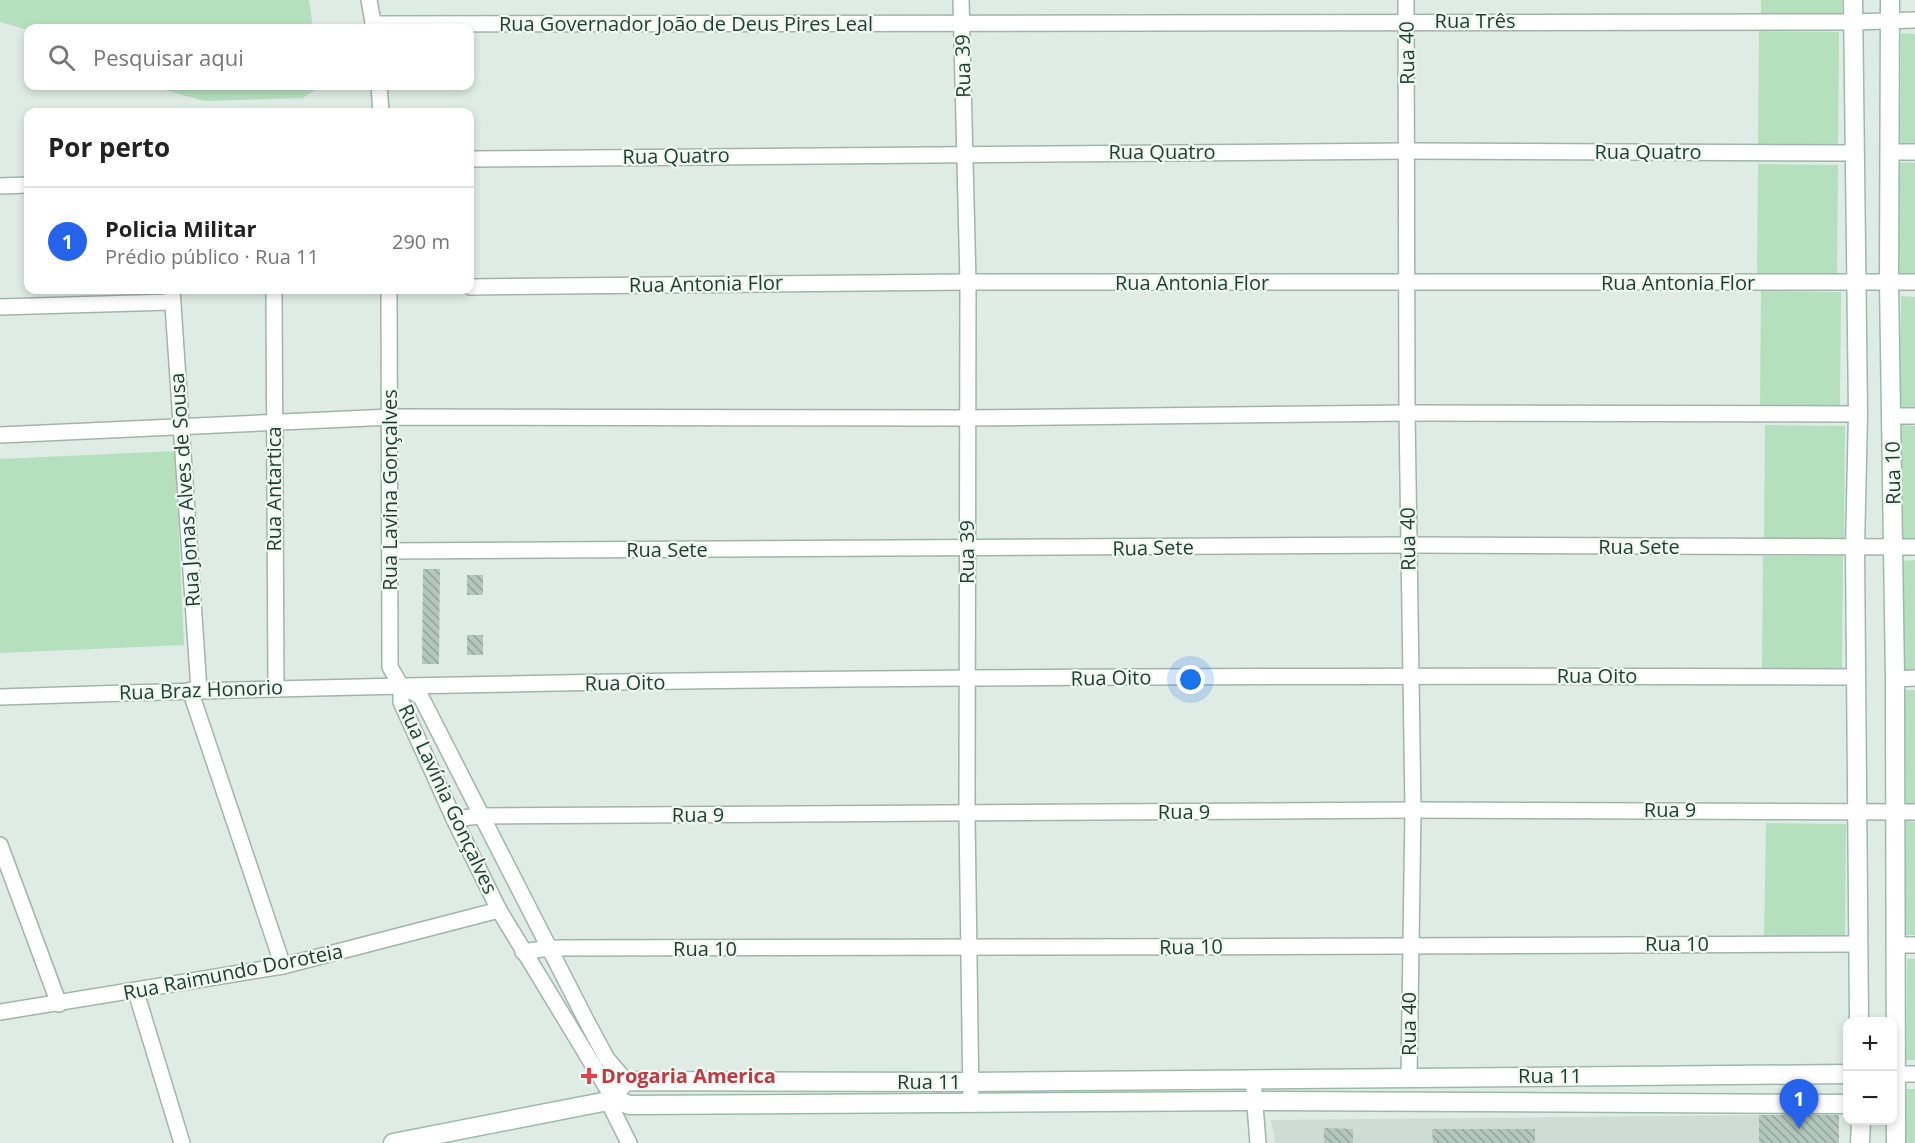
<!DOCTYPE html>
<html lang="pt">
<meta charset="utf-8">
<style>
:root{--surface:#fff;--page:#f2f2f2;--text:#222;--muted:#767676;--line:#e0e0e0;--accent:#2563eb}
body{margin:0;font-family:"Open Sans",sans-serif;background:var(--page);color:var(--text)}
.controls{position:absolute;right:18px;bottom:18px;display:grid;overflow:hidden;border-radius:12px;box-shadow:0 3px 9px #0003}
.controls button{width:54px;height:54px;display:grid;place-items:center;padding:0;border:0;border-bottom:2px solid var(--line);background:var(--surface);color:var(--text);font:30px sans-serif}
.you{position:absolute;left:1191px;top:680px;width:21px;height:21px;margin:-15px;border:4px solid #fff;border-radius:50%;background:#1a73e8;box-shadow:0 0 0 9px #1a73e833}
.badge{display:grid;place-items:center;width:39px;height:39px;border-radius:50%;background:var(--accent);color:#fff;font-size:20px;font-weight:700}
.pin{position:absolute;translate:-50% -50px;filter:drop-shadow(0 2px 3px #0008)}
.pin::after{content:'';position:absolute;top:32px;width:21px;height:18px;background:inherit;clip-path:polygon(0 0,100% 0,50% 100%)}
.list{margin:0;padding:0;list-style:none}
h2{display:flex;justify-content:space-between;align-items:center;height:78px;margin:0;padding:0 24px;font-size:26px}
h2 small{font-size:20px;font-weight:400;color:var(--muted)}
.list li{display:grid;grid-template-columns:39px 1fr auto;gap:18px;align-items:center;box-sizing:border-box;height:108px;padding:0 24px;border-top:2px solid var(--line)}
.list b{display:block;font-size:22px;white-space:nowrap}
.list p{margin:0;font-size:20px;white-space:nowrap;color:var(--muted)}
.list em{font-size:20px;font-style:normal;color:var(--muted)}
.icon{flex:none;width:33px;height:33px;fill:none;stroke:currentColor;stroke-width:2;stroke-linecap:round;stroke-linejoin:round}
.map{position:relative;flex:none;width:1915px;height:1143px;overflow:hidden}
.search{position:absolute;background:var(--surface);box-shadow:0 3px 9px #0003;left:24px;top:24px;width:450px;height:66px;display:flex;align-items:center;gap:15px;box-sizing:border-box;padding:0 21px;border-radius:12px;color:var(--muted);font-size:22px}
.panel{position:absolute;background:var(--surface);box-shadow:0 3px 9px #0003;left:24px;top:108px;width:450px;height:186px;border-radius:12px}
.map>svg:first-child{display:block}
.built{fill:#cddcd4}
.green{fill:#b5e0be}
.building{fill:url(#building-back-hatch)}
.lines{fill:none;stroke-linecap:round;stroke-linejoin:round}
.street-casing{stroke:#a1b4ac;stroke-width:18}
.secondary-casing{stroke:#9cb9ad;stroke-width:21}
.street{stroke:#fff;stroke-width:15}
.secondary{stroke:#fff;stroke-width:18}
.health-dot{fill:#e0444e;stroke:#eff8f3;stroke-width:2}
.labels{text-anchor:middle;stroke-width:4.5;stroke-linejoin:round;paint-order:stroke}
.street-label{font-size:20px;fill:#1e3d33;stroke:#eff8f3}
.health-label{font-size:20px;font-weight:bold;fill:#be3a42;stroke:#eff8f3;text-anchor:start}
</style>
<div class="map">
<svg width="1915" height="1143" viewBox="0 0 1915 1143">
<defs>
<pattern id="building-back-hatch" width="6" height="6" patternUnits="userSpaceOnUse" patternTransform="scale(1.5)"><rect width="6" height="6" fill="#b4c7be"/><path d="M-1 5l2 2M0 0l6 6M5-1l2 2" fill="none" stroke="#92a39b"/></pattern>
</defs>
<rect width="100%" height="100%" fill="#dfece5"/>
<!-- built -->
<polygon class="built" points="1759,1115 1759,1143 1275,1143 1271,1120"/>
<!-- green -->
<g class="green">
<polygon points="0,0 309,0 313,28 28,30 0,22"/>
<polygon points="1761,0 1842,0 1842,20 1761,19"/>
<polygon points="1759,31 1839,32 1838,146 1758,145"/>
<polygon points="1901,33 1915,34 1915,147 1900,147"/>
<polygon points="151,86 315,86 315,90 303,98 204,101"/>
<polygon points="1895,162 1915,163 1915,276 1894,276"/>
<polygon points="1758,164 1838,165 1837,279 1757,278"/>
<polygon points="1761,291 1841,292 1840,406 1760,405"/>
<polygon points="1901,296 1915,297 1915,410 1899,410"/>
<polygon points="1765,425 1845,426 1844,539 1764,538"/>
<polygon points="1901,425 1915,426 1915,539 1900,539"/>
<polygon points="175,451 184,645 0,653 0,459"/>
<polygon points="1763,556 1843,556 1842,670 1762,669"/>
<polygon points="1915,560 1915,673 1900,672 1900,561"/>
<polygon points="1901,690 1915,690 1915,804 1899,804"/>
<polygon points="1905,821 1915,822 1915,935 1903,935"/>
<polygon points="1766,823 1846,824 1845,937 1764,936"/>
<polygon points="1907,959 1915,959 1915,1060 1906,1060"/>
<polygon points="1906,1089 1915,1089 1915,1143 1905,1143"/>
</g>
<!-- building -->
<g class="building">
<polygon points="423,569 440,569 439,664 422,664"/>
<rect x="467" y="575" width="16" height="20"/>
<rect x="467" y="635" width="16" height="20"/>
<rect x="1759" y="1115" width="80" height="28"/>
<polygon points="1324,1128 1353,1129 1353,1143 1324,1143"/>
<polygon points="1432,1129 1535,1129 1535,1143 1433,1143"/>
</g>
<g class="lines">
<defs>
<g id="street">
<polyline points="369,0 374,28"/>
<polyline points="961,0 968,282 967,814 971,1104"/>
<polyline points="1406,0 1407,413 1413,810 1409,1077"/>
<polyline points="373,24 1853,22 1915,20"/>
<polyline points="379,86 381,112"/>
<polyline points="1889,152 1915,152"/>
<polyline points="470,159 1408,151 1854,153"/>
<polyline points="0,186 28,185"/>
<polyline points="470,287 968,282 1915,282"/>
<polyline points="172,290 199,690"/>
<polyline points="274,290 276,688"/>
<polyline points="389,290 390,667 401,686"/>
<polyline points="0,307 171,302"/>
<polyline points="1892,416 1915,416"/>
<polyline points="0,435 391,417 968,418 1407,413 1858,414"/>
<polyline points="391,551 1409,545 1915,547"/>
<polyline points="1895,679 1915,678"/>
<polyline points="401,686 401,702 454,819 499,910 613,1098"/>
<polyline points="401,686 421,697 586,1020 607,1059 626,1081"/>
<polyline points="190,690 283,966"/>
<path d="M0,697c619,-21 1238,-22 1857,-20"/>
<polyline points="454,819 479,816 1413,810 1915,812"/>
<polyline points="0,845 59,1004"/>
<polyline points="1895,945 1915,945"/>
<path d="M523,952l26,-4c436,2 873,-4 1309,-4"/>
<polyline points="136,992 182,1143"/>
<polyline points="0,1012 283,966 499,910"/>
<polyline points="1896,1074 1915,1074"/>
<polyline points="1253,1080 1258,1143"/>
<polyline points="608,1101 629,1143"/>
</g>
<g id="secondary">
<polyline points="1853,0 1858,414 1855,548 1859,1022"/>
<polyline points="1890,0 1889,282 1895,679 1896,1143"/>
<polyline points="613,1098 629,1105 1255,1101 1848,1104"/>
<polyline points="393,1143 608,1101 626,1081 969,1082 1848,1074"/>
<polyline points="1860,1143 1861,1120"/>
</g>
</defs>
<!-- street casing -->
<use href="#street" class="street-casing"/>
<!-- secondary casing -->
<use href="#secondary" class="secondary-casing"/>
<!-- street -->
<use href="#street" class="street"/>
<!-- secondary -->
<use href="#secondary" class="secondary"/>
</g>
<!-- markers -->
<path class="health-dot" d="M586 1067h6v6h6v6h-6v6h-6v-6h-6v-6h6z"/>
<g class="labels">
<!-- street labels -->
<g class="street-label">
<text x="1475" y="28">Rua Três</text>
<text x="686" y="31">Rua Governador João de Deus Pires Leal</text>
<text transform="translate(1407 53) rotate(-91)" y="7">Rua 40</text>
<text transform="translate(963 66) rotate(-91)" y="7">Rua 39</text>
<text x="1162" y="159">Rua Quatro</text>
<text x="1648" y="159">Rua Quatro</text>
<text transform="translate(676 156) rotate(-1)" y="7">Rua Quatro</text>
<text x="1192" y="290">Rua Antonia Flor</text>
<text x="1678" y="290">Rua Antonia Flor</text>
<text transform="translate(706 284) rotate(-1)" y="7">Rua Antonia Flor</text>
<text transform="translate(1893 473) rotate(-91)" y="7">Rua 10</text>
<text transform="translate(274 489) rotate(-90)" y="7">Rua Antartica</text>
<text transform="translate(185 490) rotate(-94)" y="7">Rua Jonas Alves de Sousa</text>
<text transform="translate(390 490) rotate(-90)" y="7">Rua Lavina Gonçalves</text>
<text transform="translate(1408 539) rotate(-91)" y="7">Rua 40</text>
<text x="1639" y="554">Rua Sete</text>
<text transform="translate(1153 548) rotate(-1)" y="7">Rua Sete</text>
<text x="667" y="557">Rua Sete</text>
<text transform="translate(967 552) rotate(-90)" y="7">Rua 39</text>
<text x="1597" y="683">Rua Oito</text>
<text transform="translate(1111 678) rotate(-1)" y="7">Rua Oito</text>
<text transform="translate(625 683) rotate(-1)" y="7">Rua Oito</text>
<text transform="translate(201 690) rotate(-2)" y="7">Rua Braz Honorio</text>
<text transform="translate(448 799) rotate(65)" y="7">Rua Lavínia Gonçalves</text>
<text x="1670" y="817">Rua 9</text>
<text x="1184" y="819">Rua 9</text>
<text x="698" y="822">Rua 9</text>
<text x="1677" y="951">Rua 10</text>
<text transform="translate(1191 947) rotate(-1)" y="7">Rua 10</text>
<text x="705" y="956">Rua 10</text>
<text transform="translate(233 972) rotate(-11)" y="7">Rua Raimundo Doroteia</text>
<text transform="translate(1409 1024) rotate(-90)" y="7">Rua 40</text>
<text x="1550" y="1083">Rua 11</text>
<text x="929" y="1089">Rua 11</text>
</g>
<!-- health labels -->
<g class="health-label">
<text x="601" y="1083">Drogaria America</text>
</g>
</g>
</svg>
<div class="controls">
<button>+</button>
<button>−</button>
</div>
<div class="you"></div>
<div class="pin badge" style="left:1799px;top:1129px">1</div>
<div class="search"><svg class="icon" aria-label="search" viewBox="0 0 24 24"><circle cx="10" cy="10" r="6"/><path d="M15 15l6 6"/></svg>Pesquisar aqui</div>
<section class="panel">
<h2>Por perto<small></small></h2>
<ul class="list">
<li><span class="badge">1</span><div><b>Policia Militar</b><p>Prédio público · Rua 11</p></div><em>290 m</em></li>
</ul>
</section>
</div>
